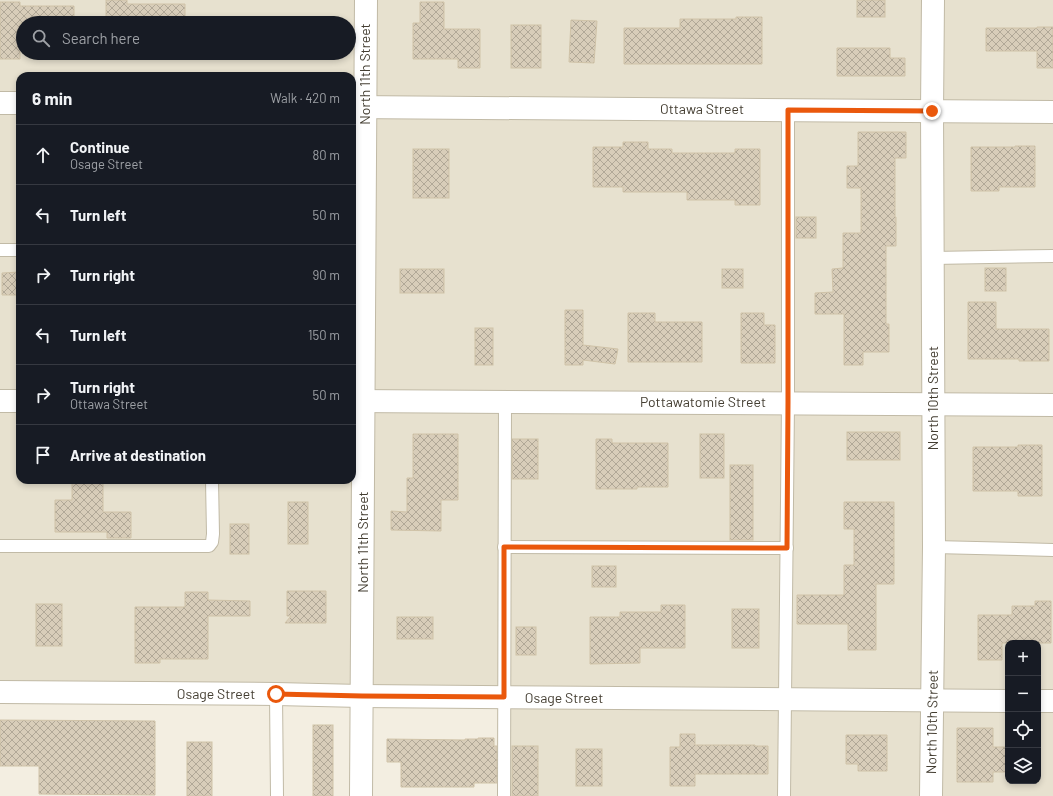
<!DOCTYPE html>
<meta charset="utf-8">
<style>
:root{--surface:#171b24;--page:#242831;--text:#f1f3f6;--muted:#9ea1a6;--line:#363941}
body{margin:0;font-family:Barlow,sans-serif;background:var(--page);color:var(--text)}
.controls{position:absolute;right:12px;bottom:12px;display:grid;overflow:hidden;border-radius:8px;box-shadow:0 2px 6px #0003}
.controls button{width:36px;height:36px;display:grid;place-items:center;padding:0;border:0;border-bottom:1px solid var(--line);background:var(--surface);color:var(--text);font:20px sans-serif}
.stop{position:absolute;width:12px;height:12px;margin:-9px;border:3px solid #ea580c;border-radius:50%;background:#fff}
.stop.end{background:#ea580c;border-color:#fff;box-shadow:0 1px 4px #0008}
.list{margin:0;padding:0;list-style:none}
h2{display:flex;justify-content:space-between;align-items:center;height:52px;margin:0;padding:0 16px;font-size:17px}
h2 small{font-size:13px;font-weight:400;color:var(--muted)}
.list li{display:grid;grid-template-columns:26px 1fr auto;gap:12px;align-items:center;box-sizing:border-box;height:60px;padding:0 16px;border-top:1px solid var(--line)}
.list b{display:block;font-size:15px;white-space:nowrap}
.list p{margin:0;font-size:13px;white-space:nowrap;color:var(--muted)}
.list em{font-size:13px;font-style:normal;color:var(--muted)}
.icon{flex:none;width:22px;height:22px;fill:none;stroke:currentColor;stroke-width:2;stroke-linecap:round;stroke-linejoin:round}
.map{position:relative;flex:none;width:1053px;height:796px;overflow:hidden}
.search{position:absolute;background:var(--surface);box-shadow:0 2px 6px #0003;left:16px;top:16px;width:340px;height:44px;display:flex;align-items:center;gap:10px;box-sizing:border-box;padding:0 14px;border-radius:22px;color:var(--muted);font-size:15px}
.panel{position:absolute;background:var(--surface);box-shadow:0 2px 6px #0003;left:16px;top:72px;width:340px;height:412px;border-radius:12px}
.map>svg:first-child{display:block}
.residential{fill:#e7e1cf;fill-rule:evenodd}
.building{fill:url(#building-cross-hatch);stroke:#d0c3a8}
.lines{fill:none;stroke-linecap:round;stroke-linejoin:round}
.service-casing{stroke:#c1baa6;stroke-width:14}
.minor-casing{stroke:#c1baa6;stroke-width:24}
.tertiary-casing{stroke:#c1baa6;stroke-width:24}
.service{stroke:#fff;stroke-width:12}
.minor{stroke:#fff;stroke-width:22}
.tertiary{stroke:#fff;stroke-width:22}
.route{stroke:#ea580c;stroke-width:5}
.labels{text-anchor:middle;stroke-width:4;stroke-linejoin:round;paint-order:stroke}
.street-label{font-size:14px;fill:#443e32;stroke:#fff}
</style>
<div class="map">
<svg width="1053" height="796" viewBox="0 0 1053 796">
<defs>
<pattern id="building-cross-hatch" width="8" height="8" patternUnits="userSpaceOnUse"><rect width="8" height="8" fill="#d8cdb9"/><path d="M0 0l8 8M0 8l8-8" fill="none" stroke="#b1a897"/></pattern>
</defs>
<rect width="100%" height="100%" fill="#f3eee1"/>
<!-- residential -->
<path class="residential" d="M0,0h1053v796h-548l-1,-98 -504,-5zM23,23h326v30h-326zM20,76h332v404h-332zM1008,643h30v138h-30z"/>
<!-- building -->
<g class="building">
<polygon points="106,0 127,0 127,4 185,4 185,23 106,23"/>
<rect x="857" y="0" width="28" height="17"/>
<polygon points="0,2 20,2 20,6 74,6 74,23 20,23 20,59 0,59"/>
<polygon points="420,2 444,2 444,29 480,29 480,68 458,68 458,59 413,59 413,23 420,23"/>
<polygon points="736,17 762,17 762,64 624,64 624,28 680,28 680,19 736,19"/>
<polygon points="571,20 597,21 594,63 569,62"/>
<rect x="511" y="25" width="30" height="43"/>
<polygon points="1037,27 1053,27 1053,68 1037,68 1037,51 986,51 986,28 1037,28"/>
<polygon points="837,48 890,48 890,58 905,58 905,76 837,76"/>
<polygon points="858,132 906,132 906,158 895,158 895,217 896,217 896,246 886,246 886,324 889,324 889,352 863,352 863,365 844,365 844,314 815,314 815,293 833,292 832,269 843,268 843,233 861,233 861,188 847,188 847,166 858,166"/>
<polygon points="623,142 648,142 648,149 672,149 672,153 735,153 735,149 760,149 760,205 735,205 735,200 687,200 687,192 623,192 623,187 593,187 593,147 623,147"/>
<polygon points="1015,146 1035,146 1035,187 999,187 999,191 971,191 971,147 1015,147"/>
<rect x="413" y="149" width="36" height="49"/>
<rect x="796" y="217" width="20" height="21"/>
<rect x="985" y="268" width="21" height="23"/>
<rect x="400" y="269" width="44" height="24"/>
<rect x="722" y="269" width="21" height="19"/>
<polygon points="20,272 20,295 2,295 2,273"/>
<polygon points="968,302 996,302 996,329 1049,329 1049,361 1019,361 1019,359 968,359"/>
<polygon points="565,310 583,310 583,345 618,349 615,364 583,360 583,365 565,365"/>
<polygon points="628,313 655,313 655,322 702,322 702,362 628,362"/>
<polygon points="741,313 764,313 764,325 775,325 775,363 741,363"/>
<rect x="475" y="328" width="18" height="37"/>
<rect x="847" y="432" width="53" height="28"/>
<polygon points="413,434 458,434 458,500 441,500 441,531 391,530 391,511 407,512 407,478 413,478"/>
<rect x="700" y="434" width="24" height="44"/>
<rect x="512" y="439" width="26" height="40"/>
<polygon points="596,439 612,439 612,443 668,443 668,487 637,487 637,489 596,489"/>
<polygon points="1018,445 1042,445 1042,496 1018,496 1018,491 973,491 973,447 1018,447"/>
<rect x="730" y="465" width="23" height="75"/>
<polygon points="72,480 103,480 103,512 131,512 131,538 107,538 107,532 55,532 55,500 72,500"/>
<rect x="288" y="502" width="20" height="42"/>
<polygon points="844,502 894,502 894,584 876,584 876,650 848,650 848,624 797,624 797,595 844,595 844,565 854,565 854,529 844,529"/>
<rect x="230" y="524" width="19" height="30"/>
<rect x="592" y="566" width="24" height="21"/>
<polygon points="287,591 326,591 326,623 285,623 291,616 287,616"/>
<polygon points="185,592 208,592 208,600 250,601 250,616 208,616 208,659 160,659 160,663 135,663 135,607 185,607"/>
<polygon points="1035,601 1051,601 1051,643 1002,643 1002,660 978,660 978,615 1012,615 1012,606 1035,606"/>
<rect x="36" y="604" width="26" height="42"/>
<polygon points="661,605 685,605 685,648 640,648 640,663 590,664 590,617 620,617 620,612 661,612"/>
<rect x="732" y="609" width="27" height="39"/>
<rect x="397" y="617" width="36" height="22"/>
<rect x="516" y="627" width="20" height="28"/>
<polygon points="0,720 155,721 155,795 39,794 39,766 0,766"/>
<rect x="313" y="725" width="20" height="71"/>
<polygon points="957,728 993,728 993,747 1008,747 1008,772 993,772 993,782 957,782"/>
<polygon points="680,734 695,734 695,745 755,745 755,746 768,746 768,774 695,774 695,786 670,786 670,747 680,747"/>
<polygon points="846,735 887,735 887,771 858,771 858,764 846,764"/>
<polygon points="478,738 494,738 494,746 497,746 497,783 474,783 474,787 401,787 401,762 387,762 387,739 465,740 465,739 478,739"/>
<rect x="187" y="742" width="25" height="54"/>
<rect x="512" y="746" width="26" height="50"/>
<rect x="576" y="749" width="26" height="37"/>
</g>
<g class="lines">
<defs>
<g id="service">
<polyline points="0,250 20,250"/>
<polyline points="933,258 1053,256"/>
<polyline points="0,546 209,546 212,542 213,534 212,480"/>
<polyline points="504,547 787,548"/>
<polyline points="934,547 1053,550"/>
<polyline points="276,694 277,796"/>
<polyline points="504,796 505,402"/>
<polyline points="784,796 788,403 788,110"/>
</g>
<g id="minor">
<polyline points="0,103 20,103"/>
<polyline points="352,107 1053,112"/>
<polyline points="0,401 20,401"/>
<polyline points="352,401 1053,405"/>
<polyline points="0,692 276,694 361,696 1008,701"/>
<polyline points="1038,701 1053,701"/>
<polyline points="361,796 366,0"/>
</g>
<polyline id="tertiary" points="931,796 934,547 932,111 933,0"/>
</defs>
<!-- service casing -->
<use href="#service" class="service-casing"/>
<!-- minor casing -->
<use href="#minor" class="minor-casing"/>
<!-- tertiary casing -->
<use href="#tertiary" class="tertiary-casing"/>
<!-- service -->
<use href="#service" class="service"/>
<!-- minor -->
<use href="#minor" class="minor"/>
<!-- tertiary -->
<use href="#tertiary" class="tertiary"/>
</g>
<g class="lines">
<!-- route -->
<polyline class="route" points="276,694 362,696 504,697 504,547 787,548 788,402 788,110 932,111"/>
</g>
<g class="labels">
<!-- street labels -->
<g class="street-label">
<text transform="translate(365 74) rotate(-90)" y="5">North 11th Street</text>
<text x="702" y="114">Ottawa Street</text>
<text transform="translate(933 398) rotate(-90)" y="5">North 10th Street</text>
<text x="703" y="407">Pottawatomie Street</text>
<text transform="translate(363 542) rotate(-90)" y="5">North 11th Street</text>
<text x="216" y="699">Osage Street</text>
<text x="564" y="703">Osage Street</text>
<text transform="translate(932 722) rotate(-89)" y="5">North 10th Street</text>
</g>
</g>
</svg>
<div class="controls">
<button>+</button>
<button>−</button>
<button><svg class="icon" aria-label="locate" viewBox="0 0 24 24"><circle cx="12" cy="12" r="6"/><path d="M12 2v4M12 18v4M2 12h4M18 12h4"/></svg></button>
<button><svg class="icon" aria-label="layers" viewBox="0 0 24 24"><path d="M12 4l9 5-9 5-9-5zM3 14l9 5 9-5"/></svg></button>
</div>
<div class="stop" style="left:276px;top:694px"></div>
<div class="stop end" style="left:932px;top:111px"></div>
<div class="search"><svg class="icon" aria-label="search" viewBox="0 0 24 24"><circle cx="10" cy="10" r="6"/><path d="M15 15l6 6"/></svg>Search here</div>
<section class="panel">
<h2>6 min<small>Walk · 420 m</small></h2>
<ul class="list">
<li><svg class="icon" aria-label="ahead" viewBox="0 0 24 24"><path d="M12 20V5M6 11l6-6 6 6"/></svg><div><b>Continue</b><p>Osage Street</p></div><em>80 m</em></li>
<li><svg class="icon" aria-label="left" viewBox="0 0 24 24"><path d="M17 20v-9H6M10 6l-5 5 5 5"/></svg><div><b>Turn left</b></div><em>50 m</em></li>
<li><svg class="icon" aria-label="right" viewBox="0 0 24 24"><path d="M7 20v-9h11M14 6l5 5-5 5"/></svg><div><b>Turn right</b></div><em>90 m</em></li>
<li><svg class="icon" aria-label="left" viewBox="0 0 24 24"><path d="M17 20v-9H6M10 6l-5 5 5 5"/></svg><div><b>Turn left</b></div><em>150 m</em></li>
<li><svg class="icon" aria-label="right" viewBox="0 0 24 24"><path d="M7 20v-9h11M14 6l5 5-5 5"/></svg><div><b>Turn right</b><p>Ottawa Street</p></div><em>50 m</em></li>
<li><svg class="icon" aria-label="arrive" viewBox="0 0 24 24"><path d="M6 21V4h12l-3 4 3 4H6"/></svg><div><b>Arrive at destination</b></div></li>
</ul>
</section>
</div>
